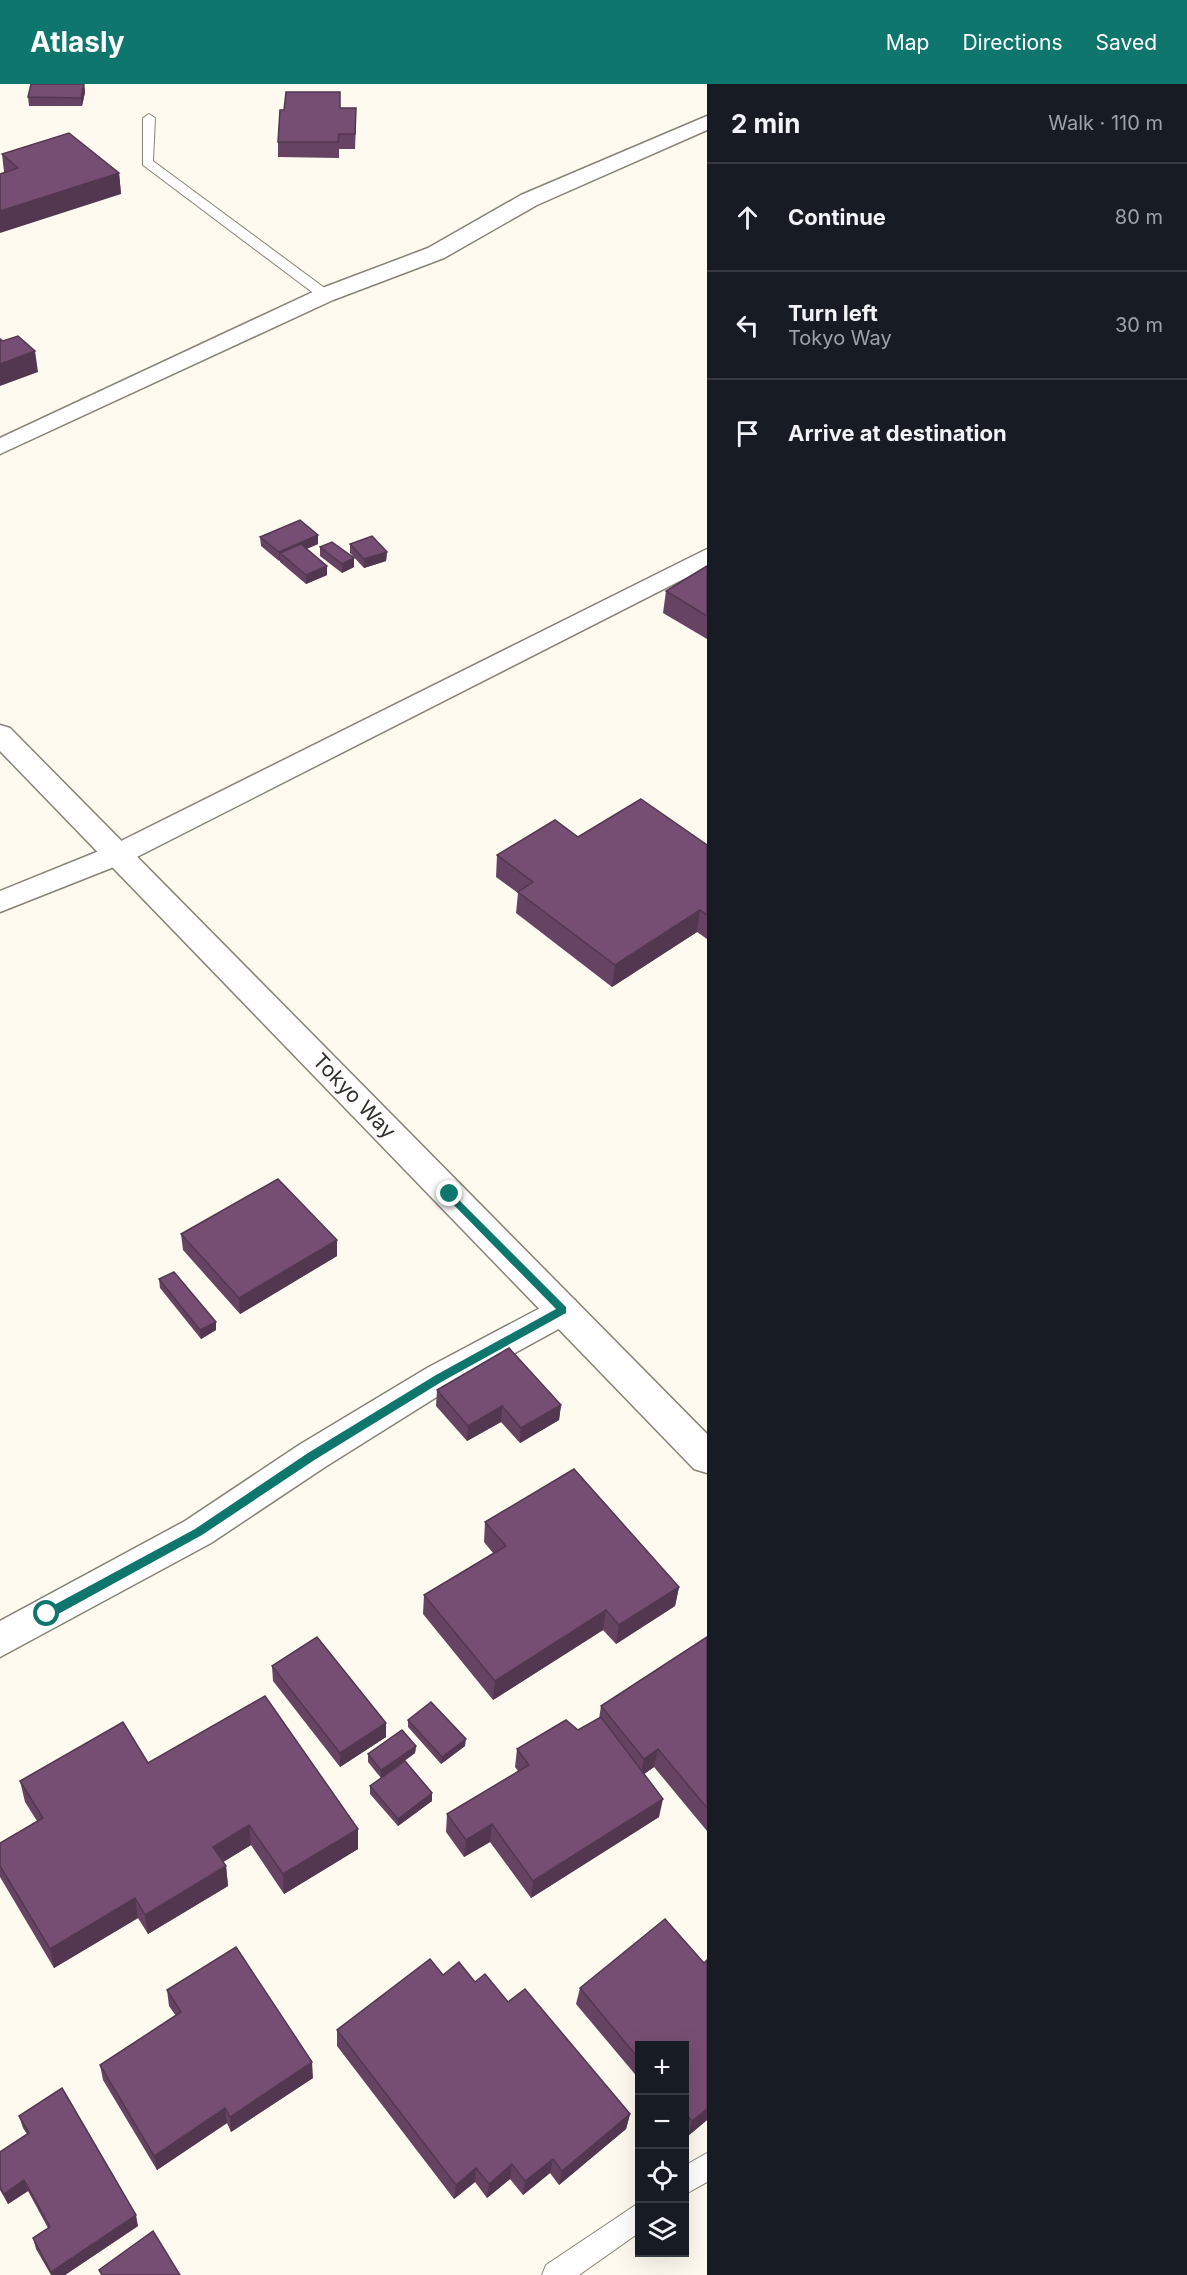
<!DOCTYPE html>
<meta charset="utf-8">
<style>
:root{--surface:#171b24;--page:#20242c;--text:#f1f3f6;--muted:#9ea1a6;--line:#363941;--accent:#0f766e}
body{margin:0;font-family:Inter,sans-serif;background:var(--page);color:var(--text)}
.controls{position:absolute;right:18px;bottom:18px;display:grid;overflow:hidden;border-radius:0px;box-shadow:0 6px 24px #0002}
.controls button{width:54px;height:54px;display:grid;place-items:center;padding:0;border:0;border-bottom:2px solid var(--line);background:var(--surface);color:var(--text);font:30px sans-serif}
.stop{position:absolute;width:18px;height:18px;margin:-14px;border:4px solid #0f766e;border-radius:50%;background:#fff}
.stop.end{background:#0f766e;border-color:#fff;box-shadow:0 2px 6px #0008}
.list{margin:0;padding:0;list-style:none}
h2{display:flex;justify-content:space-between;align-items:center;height:78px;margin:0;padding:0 24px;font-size:26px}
h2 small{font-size:20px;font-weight:400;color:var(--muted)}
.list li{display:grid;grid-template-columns:39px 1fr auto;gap:18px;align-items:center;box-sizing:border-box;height:108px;padding:0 24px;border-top:2px solid var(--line)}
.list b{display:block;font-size:22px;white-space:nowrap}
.list p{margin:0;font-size:20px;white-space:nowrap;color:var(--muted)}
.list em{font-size:20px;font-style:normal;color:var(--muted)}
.icon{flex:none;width:33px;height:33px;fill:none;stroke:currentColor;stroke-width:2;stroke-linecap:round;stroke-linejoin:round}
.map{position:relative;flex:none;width:707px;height:2191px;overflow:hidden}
header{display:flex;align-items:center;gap:36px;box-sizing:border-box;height:84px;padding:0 30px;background:var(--accent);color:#fff}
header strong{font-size:28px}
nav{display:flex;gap:33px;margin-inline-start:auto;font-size:21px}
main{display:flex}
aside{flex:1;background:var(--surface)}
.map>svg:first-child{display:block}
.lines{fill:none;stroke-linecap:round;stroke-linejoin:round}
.service-casing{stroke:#878376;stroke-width:2}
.minor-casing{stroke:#878376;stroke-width:3}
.tertiary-casing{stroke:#878376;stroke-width:3}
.service{fill:#fff;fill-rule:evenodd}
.minor{fill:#fff;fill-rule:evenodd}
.tertiary{fill:#fff;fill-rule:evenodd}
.wall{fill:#664363}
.shaded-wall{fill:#533750}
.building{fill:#774e73;stroke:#533750;stroke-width:1.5}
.route{fill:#0f766e}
.labels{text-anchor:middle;stroke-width:6;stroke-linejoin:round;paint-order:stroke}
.street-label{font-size:21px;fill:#33312c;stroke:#fff}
</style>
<header>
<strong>Atlasly</strong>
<nav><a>Map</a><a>Directions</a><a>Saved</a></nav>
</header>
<main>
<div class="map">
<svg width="707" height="2191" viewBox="0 0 707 2191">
<rect width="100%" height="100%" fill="#fefaef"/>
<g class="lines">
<defs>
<g id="service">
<polygon points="149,30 155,34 153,77 330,208 330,214 320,214 143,81 143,34"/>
<polygon points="707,2069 707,2098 684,2111 684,2082"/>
<polygon points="640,2118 640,2148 579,2191 542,2191 546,2181"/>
</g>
<g id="minor">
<polygon points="707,32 707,46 537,121 444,174 333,216 0,370 0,354 317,206 428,164 521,111"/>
<polygon points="707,465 707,483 129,777 0,828 0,807 109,763"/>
<polygon points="563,1212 575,1216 580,1226 575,1236 451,1304 325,1383 211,1459 0,1573 0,1537 185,1437 299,1361 427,1284"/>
</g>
<polygon id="tertiary" points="0,641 10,644 707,1350 707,1389 694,1385 0,667"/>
</defs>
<!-- service casing -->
<use href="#service" class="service-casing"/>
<!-- minor casing -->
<use href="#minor" class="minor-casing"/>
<!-- tertiary casing -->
<use href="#tertiary" class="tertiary-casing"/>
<!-- service -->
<use href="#service" class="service"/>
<!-- minor -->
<use href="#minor" class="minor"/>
<!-- tertiary -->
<use href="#tertiary" class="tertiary"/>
</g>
<!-- wall -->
<g class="wall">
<polygon points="84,0 85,8 82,22 29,22 28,13"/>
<polygon points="340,24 356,39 355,65 339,65 339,74 278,73 278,58"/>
<polygon points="2,70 119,89 121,110 4,88"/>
<polygon points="318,451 318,460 306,465 327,482 327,491 306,500 280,478 280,476 279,477 261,462 260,453"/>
<polygon points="350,460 387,468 386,477 364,484 350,469"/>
<polygon points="320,463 354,483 342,489 320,472"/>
<polygon points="707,482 707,555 663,529 666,507"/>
<polygon points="578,753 707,761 707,855 697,848 612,903 516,829 518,809 496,793 497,771"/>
<polygon points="181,1150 337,1156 337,1172 240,1230 183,1166"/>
<polygon points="159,1195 216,1246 201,1255 160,1204"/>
<polygon points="437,1306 561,1321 559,1336 520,1359 501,1338 467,1357 436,1322"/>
<polygon points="485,1438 679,1503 675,1522 616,1560 603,1546 493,1616 423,1530 424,1511 493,1469 484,1458"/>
<polygon points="707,1553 707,1747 654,1683 644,1690 659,1733 531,1814 490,1758 464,1773 446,1748 447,1730 518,1687 515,1683 517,1665 578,1646 599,1635 601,1622"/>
<polygon points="272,1582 386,1653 340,1683 273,1597"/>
<polygon points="408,1636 465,1662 441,1680 408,1643"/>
<polygon points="416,1662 415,1669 381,1694 368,1678 368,1670"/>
<polygon points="148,1679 358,1745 358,1765 284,1810 251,1761 223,1778 226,1782 228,1802 148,1850 138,1834 54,1884 0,1793 0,1759 37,1737 25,1718 20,1697"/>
<polygon points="370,1702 432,1717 398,1742 370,1710"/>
<polygon points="704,1879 707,2036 688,2052 684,2048 684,1962 639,1962 639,1995 576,1920 580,1904"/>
<polygon points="443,1891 475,1898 508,1918 630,2030 626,2045 559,2101 550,2089 523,2111 510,2095 487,2114 475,2098 454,2115 337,1962 337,1946"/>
<polygon points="167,1906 313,1994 231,2048 227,2039 157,2086 103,1996 100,1981 176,1932 169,1922"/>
<polygon points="19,2032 138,2142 65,2191 51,2191 36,2165 33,2154 48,2144 28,2107 8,2120 0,2106 0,2068 27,2050 23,2044"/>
</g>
<!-- shaded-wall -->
<g class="shaded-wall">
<polygon points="84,0 85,8 82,22 81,14"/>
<polygon points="119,89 121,110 0,149 0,127"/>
<polygon points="35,267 38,288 0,302 0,280"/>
<polygon points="318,451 318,460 286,474 280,469 280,476 279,477 279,468"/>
<polygon points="387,468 386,477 364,484 364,475"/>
<polygon points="354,474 354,483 342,489 342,480"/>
<polygon points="327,482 327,491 306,500 306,491"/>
<polygon points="700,826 697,848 612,903 615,881"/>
<polygon points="337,1156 337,1172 240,1230 239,1214"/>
<polygon points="216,1238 216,1246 201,1255 200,1246"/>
<polygon points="561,1321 559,1336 520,1359 521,1344"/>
<polygon points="502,1322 501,1338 467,1357 468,1342"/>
<polygon points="679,1503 675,1522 616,1560 619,1541"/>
<polygon points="606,1526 603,1546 493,1616 495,1597"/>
<polygon points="386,1639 386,1653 340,1683 340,1669"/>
<polygon points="466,1655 465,1662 441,1680 442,1673"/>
<polygon points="416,1662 415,1669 381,1694 381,1686"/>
<polygon points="658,1665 654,1683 640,1693 644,1675"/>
<polygon points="432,1709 432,1717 398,1742 398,1735"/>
<polygon points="663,1715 659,1733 531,1814 533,1797"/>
<polygon points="492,1740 490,1758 464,1773 466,1756"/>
<polygon points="249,1741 251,1761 215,1783 213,1763"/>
<polygon points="358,1745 358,1765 284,1810 283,1790"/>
<polygon points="226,1782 228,1802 148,1850 145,1831"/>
<polygon points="135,1814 138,1834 54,1884 50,1865"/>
<polygon points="312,1978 313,1994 231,2048 230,2033"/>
<polygon points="225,2024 227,2039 157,2086 154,2072"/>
<polygon points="707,2025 707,2036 688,2052 692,2037"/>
<polygon points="630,2030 626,2045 559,2101 562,2087"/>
<polygon points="553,2075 550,2089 523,2111 525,2097"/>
<polygon points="512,2080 510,2095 487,2114 489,2100"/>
<polygon points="476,2084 475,2098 454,2115 456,2101"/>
<polygon points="24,2096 28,2107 8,2120 4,2110"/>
<polygon points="136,2131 138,2142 65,2191 52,2191 51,2188"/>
</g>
<!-- building -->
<g class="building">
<polygon points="31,0 84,0 81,14 28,13"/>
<polygon points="286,8 340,8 340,24 356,24 355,50 339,50 338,58 278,58 280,26 284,26"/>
<polygon points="69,49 119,89 0,127 0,90 18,84 2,70"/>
<polygon points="18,252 35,267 0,280 0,255 3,257"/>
<polygon points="300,436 318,451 279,468 260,453"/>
<polygon points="372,452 387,468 364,475 350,460"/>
<polygon points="332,458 354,474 342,480 320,463"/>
<polygon points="301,460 327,482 306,491 280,469"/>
<polygon points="707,482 707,532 666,507"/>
<polygon points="641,715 707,761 707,831 700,826 615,881 518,808 533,798 497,771 555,736 578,753"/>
<polygon points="278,1095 337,1156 239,1214 181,1150"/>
<polygon points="174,1188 216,1238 200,1246 159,1195"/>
<polygon points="509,1264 561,1321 521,1344 502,1322 468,1342 437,1306"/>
<polygon points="574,1385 679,1503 619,1541 606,1526 495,1597 424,1511 506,1462 485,1438"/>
<polygon points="317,1553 386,1639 340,1669 272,1582"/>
<polygon points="707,1553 707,1724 658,1665 644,1675 601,1622"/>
<polygon points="265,1612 358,1745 283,1790 249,1741 213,1763 226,1782 145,1831 135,1814 50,1865 0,1782 0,1759 43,1734 20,1697 123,1638 148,1679"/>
<polygon points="431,1618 466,1655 442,1673 408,1636"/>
<polygon points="601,1633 663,1715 533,1797 492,1740 466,1756 447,1730 529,1681 517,1665 566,1636 578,1646"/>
<polygon points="402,1646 416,1662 381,1686 368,1670"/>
<polygon points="405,1677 432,1709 398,1735 370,1702"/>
<polygon points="665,1835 704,1879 707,1876 707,2025 692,2037 684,2028 684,1962 639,1962 639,1975 580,1904"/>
<polygon points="236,1863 312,1978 230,2033 225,2024 154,2072 100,1981 181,1928 167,1906"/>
<polygon points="430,1875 443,1891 459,1878 475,1898 485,1890 508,1918 525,1905 630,2030 562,2087 553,2075 525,2097 512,2080 489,2100 476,2084 456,2101 337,1946"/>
<polygon points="62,2004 136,2131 51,2188 33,2154 50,2143 24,2096 4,2110 0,2103 0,2068 29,2049 19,2032"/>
<polygon points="153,2147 180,2191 102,2191 99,2186"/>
</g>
<!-- route -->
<polygon class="route" points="450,1107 566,1223 566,1229 443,1297 316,1375 202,1451 51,1534 43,1534 43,1527 195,1445 308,1369 436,1291 556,1225 446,1113 445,1110"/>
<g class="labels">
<!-- street labels -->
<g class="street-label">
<text transform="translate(354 1012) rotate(46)" y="7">Tokyo Way</text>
</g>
</g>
</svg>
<div class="controls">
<button>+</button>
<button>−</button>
<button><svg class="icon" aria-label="locate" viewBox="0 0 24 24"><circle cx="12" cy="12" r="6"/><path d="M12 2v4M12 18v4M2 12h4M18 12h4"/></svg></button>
<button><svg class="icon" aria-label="layers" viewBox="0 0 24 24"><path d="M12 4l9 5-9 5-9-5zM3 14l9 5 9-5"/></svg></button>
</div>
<div class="stop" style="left:47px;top:1530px"></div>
<div class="stop end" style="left:450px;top:1110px"></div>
</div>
<aside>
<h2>2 min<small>Walk · 110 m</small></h2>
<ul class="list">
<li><svg class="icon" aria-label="ahead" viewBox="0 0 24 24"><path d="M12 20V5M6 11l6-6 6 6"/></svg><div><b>Continue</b></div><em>80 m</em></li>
<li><svg class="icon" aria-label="left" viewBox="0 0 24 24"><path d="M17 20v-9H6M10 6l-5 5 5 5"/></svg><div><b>Turn left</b><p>Tokyo Way</p></div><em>30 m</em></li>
<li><svg class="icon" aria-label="arrive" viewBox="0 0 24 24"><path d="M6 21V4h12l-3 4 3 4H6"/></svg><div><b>Arrive at destination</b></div></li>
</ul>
</aside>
</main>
